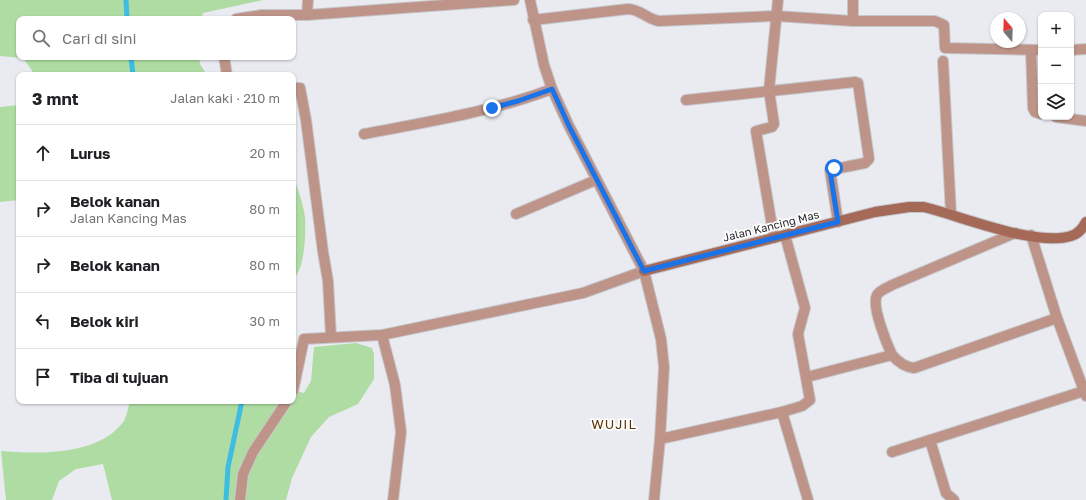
<!DOCTYPE html>
<html lang="id">
<meta charset="utf-8">
<style>
:root{--surface:#fff;--page:#f6f6f6;--text:#202124;--muted:#757577;--line:#e0e0e0}
body{margin:0;font-family:"Golos Text",sans-serif;background:var(--page);color:var(--text)}
.controls{position:absolute;right:12px;top:12px;display:grid;overflow:hidden;border-radius:8px;box-shadow:0 1px 3px #0004}
.controls button{width:36px;height:36px;display:grid;place-items:center;padding:0;border:0;border-bottom:1px solid var(--line);background:var(--surface);color:var(--text);font:20px sans-serif}
.compass{position:absolute;left:990px;top:12px;width:36px;height:36px;border-radius:50%;background:var(--surface);box-shadow:0 1px 3px #0004;rotate:341deg}
.stop{position:absolute;width:12px;height:12px;margin:-9px;border:3px solid #1a73e8;border-radius:50%;background:#fff}
.stop.end{background:#1a73e8;border-color:#fff;box-shadow:0 1px 4px #0008}
.list{margin:0;padding:0;list-style:none}
h2{display:flex;justify-content:space-between;align-items:center;height:52px;margin:0;padding:0 16px;font-size:17px}
h2 small{font-size:13px;font-weight:400;color:var(--muted)}
.list li{display:grid;grid-template-columns:26px 1fr auto;gap:12px;align-items:center;box-sizing:border-box;height:56px;padding:0 16px;border-top:1px solid var(--line)}
.list b{display:block;font-size:15px;white-space:nowrap}
.list p{margin:0;font-size:13px;white-space:nowrap;color:var(--muted)}
.list em{font-size:13px;font-style:normal;color:var(--muted)}
.icon{flex:none;width:22px;height:22px;fill:none;stroke:currentColor;stroke-width:2;stroke-linecap:round;stroke-linejoin:round}
.map{position:relative;flex:none;width:1086px;height:500px;overflow:hidden}
.search{position:absolute;background:var(--surface);box-shadow:0 1px 3px #0004;left:16px;top:16px;width:280px;height:44px;display:flex;align-items:center;gap:10px;box-sizing:border-box;padding:0 14px;border-radius:8px;color:var(--muted);font-size:15px}
.panel{position:absolute;background:var(--surface);box-shadow:0 1px 3px #0004;left:16px;top:72px;width:280px;height:332px;border-radius:8px}
.map>svg:first-child{display:block}
.green{fill:#afdca3}
.lines{fill:none;stroke-linecap:round;stroke-linejoin:round}
.stream{stroke:#3dbde2;stroke-width:5}
.street-casing{stroke:#c6c7cd;stroke-width:12}
.secondary-casing{stroke:#c6c7cd;stroke-width:12}
.street{stroke:#be9488;stroke-width:10}
.secondary{stroke:#a56958;stroke-width:10}
.route{stroke:#1a73e8;stroke-width:5}
.labels{text-anchor:middle;stroke-width:3.5;stroke-linejoin:round;paint-order:stroke}
.street-label{font-size:11px;fill:#242527;stroke:#fff}
.quarter-label{font-size:13px;letter-spacing:1px;fill:#5b3204;stroke:#fff}
</style>
<div class="map">
<svg width="1086" height="500" viewBox="0 0 1086 500">
<rect width="100%" height="100%" fill="#eaebf1"/>
<!-- green -->
<g class="green">
<polygon points="0,0 263,0 203,13 201,19 19,19 19,57 199,57 200,64 207,75 35,75 23,58 0,56"/>
<polygon points="19,105 19,200 0,202 0,107"/>
<path d="M293,176c5,13 10,27 12,41 1,15 0,53 -12,62z"/>
<path d="M356,343l16,5 2,6v25l-16,25 -29,13 -18,20 -19,41 -6,22h-174l-9,-36 -27,5 -17,12 -7,19h-46l-5,-49c38,3 98,5 123,-30 3,-5 4,-14 6,-20h163v-11l11,3 7,-12 3,-34z"/>
</g>
<g class="lines">
<!-- stream -->
<g class="stream">
<polyline points="126,0 127,19"/>
<polyline points="131,57 133,75"/>
<polyline points="226,500 228,467 242,401"/>
</g>
<defs>
<g id="street">
<polyline points="530,0 544,65 552,89 569,126 644,271 661,339 664,367 660,439 654,500"/>
<polyline points="853,0 853,21"/>
<polyline points="307,15 308,0"/>
<polyline points="236,19 262,15 307,15 514,0"/>
<path d="M533,20l95,-11c12,0 19,10 31,12l117,-5 77,5h82l9,4 1,23 96,2"/>
<polyline points="1031,50 1033,108 1035,112 1041,114"/>
<polyline points="1071,50 1086,49"/>
<polyline points="224,57 227,75"/>
<polyline points="943,61 951,214"/>
<polyline points="293,88 300,88 306,120 323,252 328,281 331,337"/>
<polyline points="686,100 855,82 858,83 869,159 865,163 830,170 838,222"/>
<polyline points="1056,117 1086,121"/>
<path d="M364,134c63,-12 127,-22 188,-45"/>
<polyline points="516,214 596,180"/>
<polyline points="1031,235 1057,318 1086,396"/>
<polyline points="774,238 756,131 772,127 774,124 769,90 778,0"/>
<path d="M892,355c6,7 13,12 22,13l143,-50"/>
<path d="M807,377l85,-22c-5,-11 -21,-49 -15,-60 3,-5 10,-7 15,-10l123,-52"/>
<polyline points="293,391 304,339 382,335"/>
<polyline points="782,412 802,406 810,400 798,334 805,308 785,235"/>
<polyline points="660,439 782,412 808,500"/>
<polyline points="892,452 930,440"/>
<polyline points="240,500 243,474 253,452 287,401"/>
<polyline points="393,500 401,432 395,385 382,335 583,293 644,271"/>
<polyline points="954,500 946,493 930,440 1084,391"/>
</g>
<path id="secondary" d="M644,271l231,-59 34,-5h15c37,9 111,40 147,29 7,-2 12,-8 15,-14"/>
</defs>
<!-- street casing -->
<use href="#street" class="street-casing"/>
<!-- secondary casing -->
<use href="#secondary" class="secondary-casing"/>
<!-- street -->
<use href="#street" class="street"/>
<!-- secondary -->
<use href="#secondary" class="secondary"/>
</g>
<g class="lines">
<!-- route -->
<polyline class="route" points="492,108 518,101 552,89 569,126 644,271 838,222 830,171 834,168"/>
</g>
<g class="labels">
<!-- street labels -->
<g class="street-label">
<text transform="translate(771 226) rotate(-14)" y="4">Jalan Kancing Mas</text>
</g>
<!-- quarter labels -->
<g class="quarter-label">
<text x="614" y="429">WUJIL</text>
</g>
</g>
</svg>
<div class="controls">
<button>+</button>
<button>−</button>
<button><svg class="icon" aria-label="layers" viewBox="0 0 24 24"><path d="M12 4l9 5-9 5-9-5zM3 14l9 5 9-5"/></svg></button>
</div>
<svg class="compass" viewBox="-18 -18 36 36"><path d="M0-13l5 13h-10z" fill="#e53935"/><path d="M0 13l5-13h-10z" fill="#757577"/></svg>
<div class="stop" style="left:834px;top:168px"></div>
<div class="stop end" style="left:492px;top:108px"></div>
<div class="search"><svg class="icon" aria-label="search" viewBox="0 0 24 24"><circle cx="10" cy="10" r="6"/><path d="M15 15l6 6"/></svg>Cari di sini</div>
<section class="panel">
<h2>3 mnt<small>Jalan kaki · 210 m</small></h2>
<ul class="list">
<li><svg class="icon" aria-label="ahead" viewBox="0 0 24 24"><path d="M12 20V5M6 11l6-6 6 6"/></svg><div><b>Lurus</b></div><em>20 m</em></li>
<li><svg class="icon" aria-label="right" viewBox="0 0 24 24"><path d="M7 20v-9h11M14 6l5 5-5 5"/></svg><div><b>Belok kanan</b><p>Jalan Kancing Mas</p></div><em>80 m</em></li>
<li><svg class="icon" aria-label="right" viewBox="0 0 24 24"><path d="M7 20v-9h11M14 6l5 5-5 5"/></svg><div><b>Belok kanan</b></div><em>80 m</em></li>
<li><svg class="icon" aria-label="left" viewBox="0 0 24 24"><path d="M17 20v-9H6M10 6l-5 5 5 5"/></svg><div><b>Belok kiri</b></div><em>30 m</em></li>
<li><svg class="icon" aria-label="arrive" viewBox="0 0 24 24"><path d="M6 21V4h12l-3 4 3 4H6"/></svg><div><b>Tiba di tujuan</b></div></li>
</ul>
</section>
</div>
